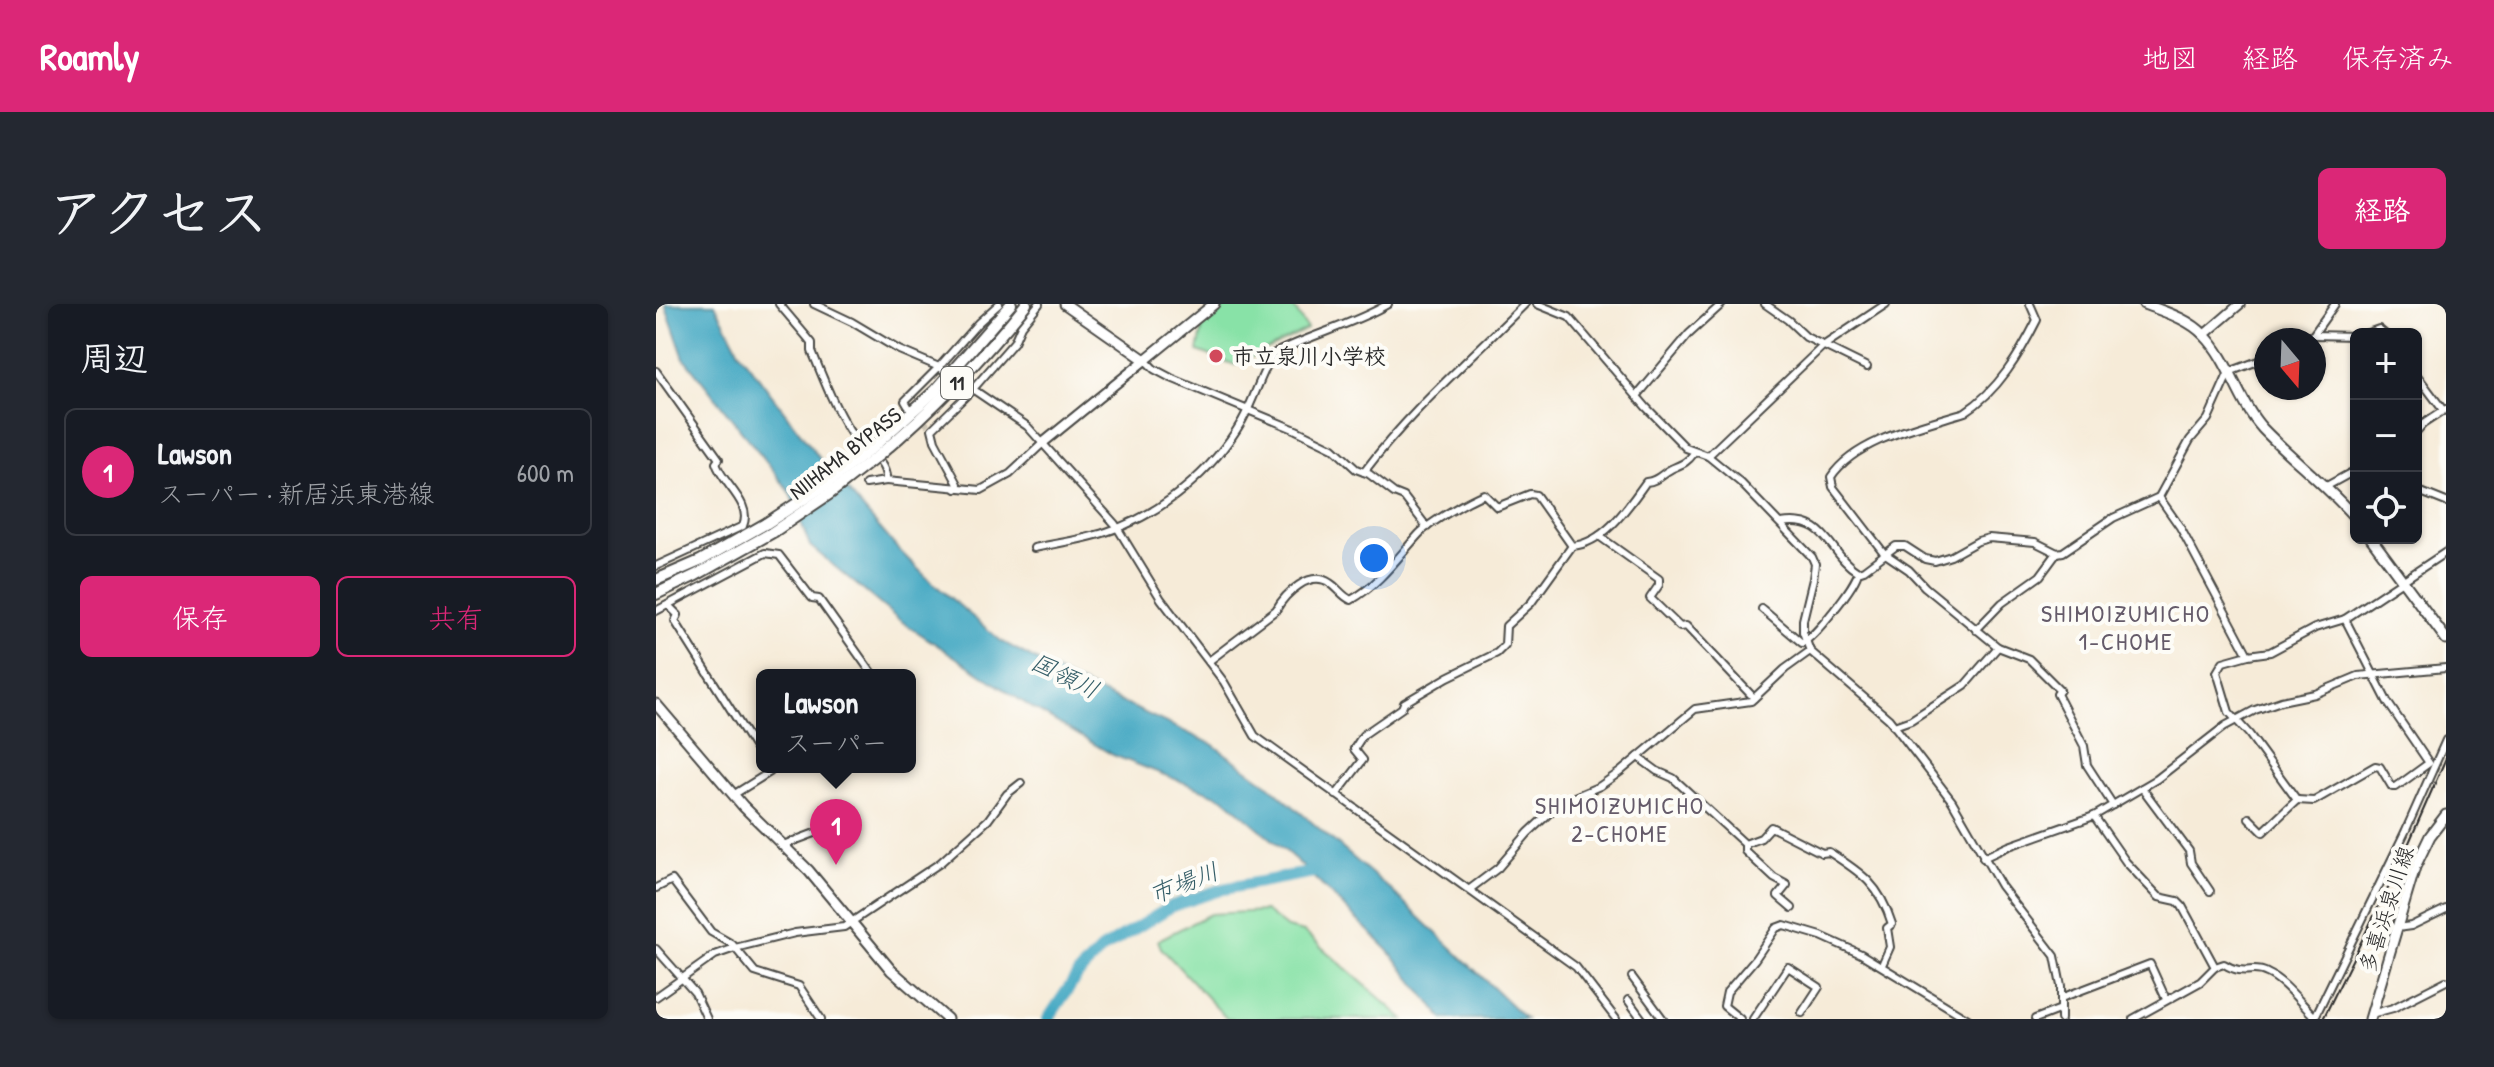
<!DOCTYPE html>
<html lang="ja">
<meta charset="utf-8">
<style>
:root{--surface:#171b24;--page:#242831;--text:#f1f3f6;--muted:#9ea1a6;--line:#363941;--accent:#db2777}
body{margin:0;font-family:"Patrick Hand","Klee One",sans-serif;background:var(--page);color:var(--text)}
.controls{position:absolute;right:24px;top:24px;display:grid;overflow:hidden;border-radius:12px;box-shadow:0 2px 6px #0004}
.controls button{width:72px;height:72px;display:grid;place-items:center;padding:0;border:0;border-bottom:2px solid var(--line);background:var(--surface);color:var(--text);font:40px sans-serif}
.compass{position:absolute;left:1598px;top:24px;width:72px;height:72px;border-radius:50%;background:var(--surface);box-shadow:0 2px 6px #0004;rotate:161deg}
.you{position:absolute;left:718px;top:254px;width:28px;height:28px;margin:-20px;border:6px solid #fff;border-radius:50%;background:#1a73e8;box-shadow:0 0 0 12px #1a73e833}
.badge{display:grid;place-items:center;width:52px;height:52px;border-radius:50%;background:var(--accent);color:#fff;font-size:26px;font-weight:700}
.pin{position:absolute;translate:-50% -66px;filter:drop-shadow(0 2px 4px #0008)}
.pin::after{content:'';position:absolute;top:42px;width:28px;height:24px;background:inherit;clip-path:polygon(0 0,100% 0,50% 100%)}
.popup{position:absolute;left:100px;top:365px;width:160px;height:104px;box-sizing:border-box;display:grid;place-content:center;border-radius:12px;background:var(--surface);filter:drop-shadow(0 2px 6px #0005);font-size:26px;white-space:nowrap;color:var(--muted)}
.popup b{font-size:30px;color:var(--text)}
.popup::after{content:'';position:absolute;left:50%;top:100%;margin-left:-16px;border:16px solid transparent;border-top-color:var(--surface)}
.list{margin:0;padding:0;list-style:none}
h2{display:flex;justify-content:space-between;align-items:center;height:104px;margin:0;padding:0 32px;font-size:34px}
h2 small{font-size:26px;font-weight:400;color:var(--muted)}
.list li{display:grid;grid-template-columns:52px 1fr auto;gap:24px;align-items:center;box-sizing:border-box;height:128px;margin:0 16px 16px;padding:0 16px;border:2px solid var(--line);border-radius:12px}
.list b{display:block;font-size:30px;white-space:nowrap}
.list p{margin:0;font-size:26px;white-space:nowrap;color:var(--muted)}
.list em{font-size:26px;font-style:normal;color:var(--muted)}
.actions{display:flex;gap:16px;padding:24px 32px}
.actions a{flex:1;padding:18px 0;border:2px solid var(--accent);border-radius:12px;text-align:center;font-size:28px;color:var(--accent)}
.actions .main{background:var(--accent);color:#fff}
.icon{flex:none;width:44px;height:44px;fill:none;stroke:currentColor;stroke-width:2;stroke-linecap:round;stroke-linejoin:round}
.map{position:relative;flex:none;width:1790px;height:715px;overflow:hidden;border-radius:12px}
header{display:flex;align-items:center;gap:48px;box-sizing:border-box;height:112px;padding:0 40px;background:var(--accent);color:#fff}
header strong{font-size:38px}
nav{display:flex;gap:44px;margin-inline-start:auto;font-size:28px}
.intro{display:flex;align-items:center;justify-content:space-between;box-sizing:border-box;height:192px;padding:0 48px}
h1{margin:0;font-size:56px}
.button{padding:20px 36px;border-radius:12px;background:var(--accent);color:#fff;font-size:28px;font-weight:700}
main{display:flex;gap:48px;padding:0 48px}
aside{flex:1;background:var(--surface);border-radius:12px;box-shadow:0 2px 6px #0004}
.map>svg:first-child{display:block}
.green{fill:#88e2a7;stroke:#5a8669;stroke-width:2}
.water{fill:#42a7c2;stroke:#366976;stroke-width:2}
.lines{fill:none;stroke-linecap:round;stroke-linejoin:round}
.river{stroke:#42a7c2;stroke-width:12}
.minor-tunnel{stroke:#cdc5b5;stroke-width:6;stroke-dasharray:6 3;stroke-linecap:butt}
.minor-casing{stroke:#494845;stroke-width:10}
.tertiary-casing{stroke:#494845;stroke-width:12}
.secondary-casing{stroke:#494845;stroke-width:13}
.trunk-casing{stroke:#494845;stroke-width:14}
.minor{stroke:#fff;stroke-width:6}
.tertiary{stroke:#fff;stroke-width:8}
.secondary{stroke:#fff;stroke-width:9}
.trunk{stroke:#fff;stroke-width:10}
.rail{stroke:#2b2b2b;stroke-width:2}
.trunk-bridge-casing{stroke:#494845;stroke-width:14;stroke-linecap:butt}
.trunk-bridge{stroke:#fff;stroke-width:10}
.poi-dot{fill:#d1495b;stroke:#fdfcf7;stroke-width:3}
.labels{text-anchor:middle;stroke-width:8;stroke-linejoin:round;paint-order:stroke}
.shield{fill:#fdfcf7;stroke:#6a6a68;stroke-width:2}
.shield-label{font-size:20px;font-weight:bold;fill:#2b2b2b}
.poi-label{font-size:22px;font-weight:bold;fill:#2b2b2b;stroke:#fdfcf7;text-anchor:start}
.street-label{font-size:22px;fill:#2b2b2b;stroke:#fdfcf7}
.neighbourhood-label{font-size:24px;letter-spacing:2px;fill:#655b6a;stroke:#fdfcf7}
.water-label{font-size:24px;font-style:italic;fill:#345d67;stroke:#fdfcf7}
</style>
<header>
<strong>Roamly</strong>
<nav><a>地図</a><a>経路</a><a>保存済み</a></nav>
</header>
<div class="intro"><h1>アクセス</h1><a class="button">経路</a></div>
<main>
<aside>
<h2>周辺<small></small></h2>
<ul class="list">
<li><span class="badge">1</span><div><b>Lawson</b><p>スーパー · 新居浜東港線</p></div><em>600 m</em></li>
</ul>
<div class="actions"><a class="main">保存</a><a>共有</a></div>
</aside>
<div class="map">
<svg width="1790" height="715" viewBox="0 0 1790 715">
<rect width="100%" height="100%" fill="#fdfcf7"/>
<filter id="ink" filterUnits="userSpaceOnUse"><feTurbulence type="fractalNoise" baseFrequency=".0125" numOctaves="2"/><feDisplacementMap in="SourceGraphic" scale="16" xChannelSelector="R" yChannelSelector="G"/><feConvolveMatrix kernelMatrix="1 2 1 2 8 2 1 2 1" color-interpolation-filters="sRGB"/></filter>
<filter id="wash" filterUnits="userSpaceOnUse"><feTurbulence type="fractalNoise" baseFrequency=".006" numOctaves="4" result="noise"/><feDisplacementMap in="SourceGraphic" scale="32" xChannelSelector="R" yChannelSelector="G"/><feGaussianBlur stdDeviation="1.8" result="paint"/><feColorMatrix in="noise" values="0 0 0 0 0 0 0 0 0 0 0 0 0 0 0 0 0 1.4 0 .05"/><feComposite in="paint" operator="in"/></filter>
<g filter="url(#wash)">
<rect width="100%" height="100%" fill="#f6ebd8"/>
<!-- green -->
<g class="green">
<polygon points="573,0 636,0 651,25 579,61 542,47 546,27 543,23"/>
<polygon points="609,607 631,624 648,628 748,715 571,715 505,644 502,636 554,610"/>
</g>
<!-- water -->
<polygon class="water" points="9,0 59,0 84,49 165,156 241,244 270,273 345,337 409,372 556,440 610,479 736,587 870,715 787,715 732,646 640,556 568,494 457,451 373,402 242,315 154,242 133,187 28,54"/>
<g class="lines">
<!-- river -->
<polyline class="river" points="392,715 422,670 446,645 516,602 567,585 668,566"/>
</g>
</g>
<g filter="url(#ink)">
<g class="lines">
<!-- minor-tunnel -->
<polyline class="minor-tunnel" points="254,105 276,125"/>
<defs>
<g id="minor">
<path d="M123,0l33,39v8c11,27 22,56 38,81 11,15 38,28 36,49l95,9 29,-16 34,-32"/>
<polyline points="158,0 196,18 243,46 283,63 249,97 252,102"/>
<polyline points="881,0 913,13 990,103 1030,144 1052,152 1085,179 1156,253 1159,260 1157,275 1147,316 1147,328 1154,347 1233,415 1296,497 1345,582 1399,652 1405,682 1405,694"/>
<polyline points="1109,0 1132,16 1150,33 1211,63"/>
<path d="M1374,0l7,16c-17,34 -39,71 -72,92 -41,13 -109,27 -134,65l2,10 51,66 25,17 16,17 73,60 31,12 31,31 -3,4 27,52 3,19 26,40"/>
<polyline points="1709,30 1723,25 1729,30"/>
<polyline points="1657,31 1700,32"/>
<polyline points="1647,36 1657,31 1679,0"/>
<polyline points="489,56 498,65 515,74 640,126 677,144 700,165 713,170 738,189 748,193 771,223"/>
<polyline points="286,65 283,63 322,19 343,0"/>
<path d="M0,67l63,88 -3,4c6,21 37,40 27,63l-87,40"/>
<polyline points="1760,70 1787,106"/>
<polyline points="312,82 371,122 459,220 505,295 568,378 599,432 920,663 960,715"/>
<polyline points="981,92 1033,30 1066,0"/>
<polyline points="1760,128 1767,120 1790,105"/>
<polyline points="1052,152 1167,42 1230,0"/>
<path d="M708,168c47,-62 106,-113 161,-168"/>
<polyline points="210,180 230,177"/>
<polyline points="1669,183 1700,166"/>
<polyline points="300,185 302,180 279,137 276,125 317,85 358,38 365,22 383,0"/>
<polyline points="1760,186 1790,198"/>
<polyline points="1503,193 1524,223 1592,351"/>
<path d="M1125,219c47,-8 47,31 77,49"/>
<polyline points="943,232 1003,275 1003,281 994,294 1024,323 1030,322 1098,394"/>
<path d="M378,244c24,-5 49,-8 72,-16 55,-17 107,-61 136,-111 12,-21 18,-45 31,-67 37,-19 79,-29 115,-50"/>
<polyline points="12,301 22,311 19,317 106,455"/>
<path d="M1106,305l40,34c11,-4 55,-59 56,-71l6,-2 32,-24h9l20,13 10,2 16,-5 27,-15 11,-3 46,4 22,11 6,-1 50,-34 46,-21 31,-57 18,-21 21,-47 37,-14"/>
<polyline points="0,307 109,249 123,251 156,294 163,295 217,371"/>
<polyline points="1320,326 1346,299 1384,272 1401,249"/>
<path d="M553,357l67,-51c9,-16 34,-41 54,-27 8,5 12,13 21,17 29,-16 46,-42 68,-66 11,-12 50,-34 65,-40l13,13 33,-13 6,1 36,51"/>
<polyline points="1238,422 1255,416 1309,381 1342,343"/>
<path d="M982,453l19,14 16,7 72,66 16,-6 10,-11 51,26 7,-1c33,21 51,33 63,72l-5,4 3,19 -8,18"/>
<polyline points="1486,484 1533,547 1535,559 1554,587"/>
<polyline points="77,491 114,468 111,463"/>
<path d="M680,491l27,-35 -9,-11 9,-14 39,-27 2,-5 44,-26 49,-24 8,-8 1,-19 25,-23 41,-57c33,-3 56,-39 74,-64 12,-1 15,-8 25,-13 11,-5 16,-6 23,-16"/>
<polyline points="1641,496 1658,497 1719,462 1724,463 1736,483 1740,483 1773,459 1732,399 1689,315"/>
<polyline points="1438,512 1470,558 1503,593 1521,597 1526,602 1559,663"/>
<polyline points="1593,514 1607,528 1641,496 1593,430 1573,408 1561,368 1567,358 1592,351 1614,348 1659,324 1689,315 1790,248"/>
<polyline points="1089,540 1089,547 1118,574 1131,581 1122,592 1136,604"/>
<polyline points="127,541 167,526 190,523"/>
<polyline points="1327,554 1353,542 1438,512 1501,475 1569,422 1599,406 1625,397 1659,390 1702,372 1790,364"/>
<polyline points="0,584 16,576 55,628 76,640 99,668 143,682 165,715"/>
<polyline points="814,585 842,564 872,529 904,499 944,482 964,468 1039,405 1095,397 1129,365 1154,347"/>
<polyline points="1741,624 1755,622 1790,605"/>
<polyline points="0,645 39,689 51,715"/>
<polyline points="976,673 1007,715"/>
<polyline points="0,693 59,651 79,644 139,629 188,623 284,559 332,516 351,490 365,479"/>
<polyline points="972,696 986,715"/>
<polyline points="1715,710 1737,704 1790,677"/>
<polyline points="1084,715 1068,702 1071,688 1099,655 1120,624 1128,621 1165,632 1205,650 1312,715"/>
<polyline points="1097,715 1132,663 1163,683 1146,709"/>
<polyline points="1379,715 1405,705"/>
<polyline points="1405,715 1405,694 1494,660 1510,695"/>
<path d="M1477,715l67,-37 15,-15 9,-3c21,13 28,1 43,9 18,8 34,31 48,44"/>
<polyline points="1658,715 1749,528 1790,436"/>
</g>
<g id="tertiary">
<polyline points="1548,31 1584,0"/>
<polyline points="388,138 489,56"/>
</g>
<g id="secondary">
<polyline points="409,0 489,56 558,0"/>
<path d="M1488,0c21,8 45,15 60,31 26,26 34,67 59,94 30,31 65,57 93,90"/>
<polyline points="1715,234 1790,335"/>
<polyline points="0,400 87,502 153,567 235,666 291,715"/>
<polyline points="1714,715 1759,563 1774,532 1790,511"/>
</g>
<g id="trunk">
<polyline points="217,143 279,87 355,0"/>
<path d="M223,151c54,-46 103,-96 147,-151"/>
<polyline points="0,276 44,257 111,219"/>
<polyline points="0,290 40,271 117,228"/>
</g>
</defs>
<!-- minor casing -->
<use href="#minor" class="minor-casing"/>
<!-- tertiary casing -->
<use href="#tertiary" class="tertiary-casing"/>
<!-- secondary casing -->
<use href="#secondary" class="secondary-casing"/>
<!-- trunk casing -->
<use href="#trunk" class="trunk-casing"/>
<!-- minor -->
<use href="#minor" class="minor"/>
<!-- tertiary -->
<use href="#tertiary" class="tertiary"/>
<!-- secondary -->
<use href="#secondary" class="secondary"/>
<!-- trunk -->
<use href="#trunk" class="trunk"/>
<!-- rail -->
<polyline class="rail" points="1667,715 1745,557 1790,454"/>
<defs>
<g id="trunk-bridge">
<polyline points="111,219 168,182 217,143"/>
<polyline points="117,228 173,190 223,151"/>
</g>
</defs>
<!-- trunk-bridge casing -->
<use href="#trunk-bridge" class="trunk-bridge-casing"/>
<!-- trunk-bridge -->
<use href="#trunk-bridge" class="trunk-bridge"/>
</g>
</g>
<!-- markers -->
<circle class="poi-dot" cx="560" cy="52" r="8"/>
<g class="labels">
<!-- shield labels -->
<rect class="shield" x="285" y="63" width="32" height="32" rx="6"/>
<g class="shield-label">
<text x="301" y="86">11</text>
</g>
<!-- poi labels -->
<g class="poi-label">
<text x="576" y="60">市立泉川小学校</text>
</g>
<!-- street labels -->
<g class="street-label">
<text transform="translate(189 149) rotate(-38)" y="8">NIIHAMA BYPASS</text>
<text transform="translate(1730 605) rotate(-72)" y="8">多喜浜泉川線</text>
</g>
<!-- neighbourhood labels -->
<g class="neighbourhood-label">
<text x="1470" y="318">SHIMOIZUMICHO<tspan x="1470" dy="28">1-CHOME</tspan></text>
<text x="964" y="510">SHIMOIZUMICHO<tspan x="964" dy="28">2-CHOME</tspan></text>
</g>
<!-- water labels -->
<g class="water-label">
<text transform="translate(409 372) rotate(26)" y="8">国領川</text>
<text transform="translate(528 579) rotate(-21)" y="8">市場川</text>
</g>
</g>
</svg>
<div class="controls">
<button>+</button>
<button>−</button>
<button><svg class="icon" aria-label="locate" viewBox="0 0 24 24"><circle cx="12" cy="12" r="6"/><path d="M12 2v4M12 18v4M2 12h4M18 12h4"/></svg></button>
</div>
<svg class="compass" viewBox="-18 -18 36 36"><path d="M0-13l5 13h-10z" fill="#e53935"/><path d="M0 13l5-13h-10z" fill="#9ea1a6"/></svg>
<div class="you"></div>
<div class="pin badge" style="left:180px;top:561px">1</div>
<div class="popup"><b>Lawson</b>スーパー</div>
</div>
</main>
